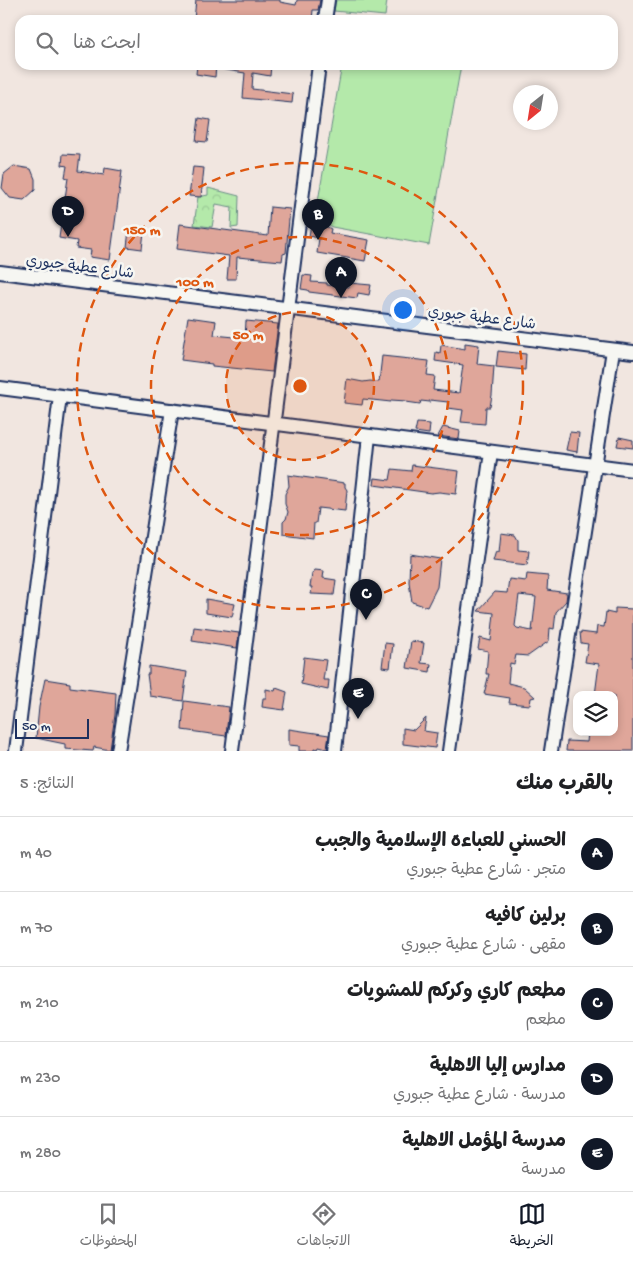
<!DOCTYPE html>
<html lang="ar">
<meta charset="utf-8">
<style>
:root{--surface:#fff;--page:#f6f6f6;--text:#202124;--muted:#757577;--line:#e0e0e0;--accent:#111827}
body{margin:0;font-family:"Gochi Hand","Playpen Sans Arabic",sans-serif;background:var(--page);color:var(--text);direction:rtl}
.controls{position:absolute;right:15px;bottom:15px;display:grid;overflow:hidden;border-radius:10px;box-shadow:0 2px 8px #0003}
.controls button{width:45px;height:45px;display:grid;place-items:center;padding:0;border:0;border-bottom:1px solid var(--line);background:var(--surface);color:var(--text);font:25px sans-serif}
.compass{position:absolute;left:513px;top:85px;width:45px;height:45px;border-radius:50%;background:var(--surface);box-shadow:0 2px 8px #0003;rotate:210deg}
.scale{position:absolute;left:15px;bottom:12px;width:74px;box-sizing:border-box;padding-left:5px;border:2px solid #1b2f5e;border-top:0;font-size:14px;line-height:18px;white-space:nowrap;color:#1b2f5e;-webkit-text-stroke:4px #f6f6f2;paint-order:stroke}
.you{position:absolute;left:402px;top:309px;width:18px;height:18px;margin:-12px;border:4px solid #fff;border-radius:50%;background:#1a73e8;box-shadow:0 0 0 8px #1a73e833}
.badge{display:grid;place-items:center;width:32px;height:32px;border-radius:50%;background:var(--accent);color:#fff;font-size:16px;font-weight:700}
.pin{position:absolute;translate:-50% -41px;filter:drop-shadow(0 1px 2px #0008)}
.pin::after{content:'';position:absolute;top:26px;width:18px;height:15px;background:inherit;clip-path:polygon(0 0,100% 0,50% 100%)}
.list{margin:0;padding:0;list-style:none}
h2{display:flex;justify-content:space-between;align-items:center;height:65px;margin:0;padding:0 20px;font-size:21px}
h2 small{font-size:16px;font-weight:400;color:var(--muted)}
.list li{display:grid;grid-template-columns:32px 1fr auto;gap:15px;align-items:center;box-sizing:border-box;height:75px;padding:0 20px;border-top:1px solid var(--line)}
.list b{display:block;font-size:19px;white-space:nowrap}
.list p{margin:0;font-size:16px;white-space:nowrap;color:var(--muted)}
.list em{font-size:16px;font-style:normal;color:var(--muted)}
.icon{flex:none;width:28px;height:28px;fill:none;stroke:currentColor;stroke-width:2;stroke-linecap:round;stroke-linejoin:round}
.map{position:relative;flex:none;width:633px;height:751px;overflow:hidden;direction:ltr}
.search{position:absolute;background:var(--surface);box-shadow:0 2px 8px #0003;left:15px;right:15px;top:15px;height:55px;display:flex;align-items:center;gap:12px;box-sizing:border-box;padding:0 18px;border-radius:15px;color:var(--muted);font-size:19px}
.sheet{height:440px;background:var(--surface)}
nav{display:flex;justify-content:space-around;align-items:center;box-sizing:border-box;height:70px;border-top:1px solid var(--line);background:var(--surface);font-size:14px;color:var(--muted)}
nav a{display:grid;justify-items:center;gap:2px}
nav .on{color:var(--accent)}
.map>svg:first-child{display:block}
.green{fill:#b4e9aa;stroke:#688c84}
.forest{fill:url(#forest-crowns);stroke:#688c84}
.building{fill:#dfa69a;stroke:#1b2f5e;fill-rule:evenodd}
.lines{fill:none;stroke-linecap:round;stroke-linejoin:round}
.minor-casing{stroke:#1b2f5e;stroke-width:16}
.minor{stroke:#f6f6f2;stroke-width:12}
.ring{fill:none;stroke:#de5710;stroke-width:2.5;stroke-dasharray:9 6}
.labels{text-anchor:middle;stroke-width:5;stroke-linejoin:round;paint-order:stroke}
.street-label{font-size:15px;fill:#1b2f5e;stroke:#f6f6f2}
.centre{fill:#de5710;stroke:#f6f6f2;stroke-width:2.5}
.ring-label{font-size:15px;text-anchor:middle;font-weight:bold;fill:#de5710;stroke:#f6f6f2;stroke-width:5;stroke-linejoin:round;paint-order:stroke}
</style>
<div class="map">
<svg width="633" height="751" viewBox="0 0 633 751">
<defs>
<pattern id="forest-crowns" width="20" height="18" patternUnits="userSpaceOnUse" patternTransform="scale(1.25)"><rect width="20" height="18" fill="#b4e9aa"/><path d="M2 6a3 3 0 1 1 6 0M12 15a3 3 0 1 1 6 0" fill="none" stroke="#9ac895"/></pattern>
</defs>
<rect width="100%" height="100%" fill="#f1e6e0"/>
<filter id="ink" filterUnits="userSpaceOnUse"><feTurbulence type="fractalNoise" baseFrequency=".02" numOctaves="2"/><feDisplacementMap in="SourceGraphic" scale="10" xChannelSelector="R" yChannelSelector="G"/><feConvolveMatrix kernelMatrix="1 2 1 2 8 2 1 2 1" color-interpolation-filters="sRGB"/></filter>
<g filter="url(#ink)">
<!-- green -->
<g class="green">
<polygon points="336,0 387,0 385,16 334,11"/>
<polygon points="342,65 461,65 429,245 332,227 315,218"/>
</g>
<!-- forest -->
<polygon class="forest" points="208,188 239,196 238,227 231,228 232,207 216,204 212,227 194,225 198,197 208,195"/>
<!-- building -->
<g class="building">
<polygon points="196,0 280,0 280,2 296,5 297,0 320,0 318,10 313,10 312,20 194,20"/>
<polygon points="197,65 216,65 215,77 196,74"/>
<polygon points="221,65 271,65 270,76 253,73 252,89 293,94 292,103 243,98 245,73 220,69"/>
<polygon points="199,118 210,120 207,142 196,141"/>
<polygon points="63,154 80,155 78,171 104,175 105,168 122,171 110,260 90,257 91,250 76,248 77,241 59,238 68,178 65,177 67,166 62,165"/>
<polygon points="14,166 31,169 35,179 35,190 24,200 10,198 2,188 4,174"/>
<polygon points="193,167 204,168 201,197 189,196"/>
<polygon points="270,207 290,209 286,253 283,254 282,261 237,257 236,279 227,279 229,256 177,249 180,224 268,236"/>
<polygon points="312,219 331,229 330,233 369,240 365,261 317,253 319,238 309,236"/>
<polygon points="129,230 144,232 142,249 127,247"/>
<polygon points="303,275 312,276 311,282 327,283 327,285 349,287 349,283 371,285 369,295 358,293 357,298 309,292 308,290 301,289"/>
<polygon points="188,317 216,321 214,335 245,338 246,321 278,324 272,372 212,366 212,364 181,360"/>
<polygon points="465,343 479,345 477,364 494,366 492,395 490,407 486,407 485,424 461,422 463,410 448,408 448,402 430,400 430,402 421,401 420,404 406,402 407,401 391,400 391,402 363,399 362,405 344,403 347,379 363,382 370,381 379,382 382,356 429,361 427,375 435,376 433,390 459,393 463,365 435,361 436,352 440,353 441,345 465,349"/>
<polygon points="498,351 526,354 525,370 496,367"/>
<polygon points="417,423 430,424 429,434 415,432"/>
<polygon points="443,427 460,431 459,439 438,436"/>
<polygon points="570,432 579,433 577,452 566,450"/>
<polygon points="619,437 633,440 633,448 617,446"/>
<polygon points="412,465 459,471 456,494 439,492 431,493 374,485 375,478 390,480 392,469 411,471"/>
<polygon points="288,475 345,483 345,487 347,490 345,511 318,508 316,523 314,523 313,538 283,534 283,522 286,519 288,512 285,504 285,494 289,486"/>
<polygon points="501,533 515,535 518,540 518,550 529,551 527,565 493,561 496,551 499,552"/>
<polygon points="410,554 440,559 437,587 427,607 412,602 409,582"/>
<polygon points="315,570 324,571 323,578 336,580 334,595 311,594 312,587 310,587 312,574"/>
<path d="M527,574l21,2 -1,14 20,3 -1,8 -10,11 -2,17 -4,-1 -1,13 -21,15 -12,-1 -2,9 -4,-1 -2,20 16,4 11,10 -4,1 -1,7 -21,-2 1,-5 -26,-4 5,-20h-3l2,-23 -10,-2 2,-11 11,3 3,-28 -16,-2 17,-19 12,1 2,-14 17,2zM519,595l17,2 -4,34 -15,-3 -2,-2z"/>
<polygon points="206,599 235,604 232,617 206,613"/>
<polygon points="615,608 633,609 633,751 566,751 567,741 587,742 588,732 614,732 614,695 595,695 599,664 585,662 588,644 581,643 580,632 596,634 597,626 604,627 606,612 615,614"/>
<polygon points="194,627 239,633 237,648 192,641"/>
<polygon points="411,641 424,643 421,663 431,664 430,672 407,668"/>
<polygon points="385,643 393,644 390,668 382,667"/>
<polygon points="304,657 326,660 323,680 329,680 328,690 301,684"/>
<polygon points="149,666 187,672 183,701 150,696 147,674 149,674"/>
<polygon points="45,679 70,683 70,687 116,693 115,715 110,750 94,747 93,751 65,749 65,744 36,738 39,707"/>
<polygon points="276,688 287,692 284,710 262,707 263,698 266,698 266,689 275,691"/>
<polygon points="184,701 229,707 226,736 182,730"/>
<polygon points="426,718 424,731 437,733 435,748 403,744 403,728 414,730"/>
<polygon points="289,729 329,735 327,749 319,747 318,749 314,748 314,751 299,751 299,746 289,745"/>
</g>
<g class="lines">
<defs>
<g id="minor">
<polyline points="325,20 328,0"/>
<polyline points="0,272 633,352"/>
<polyline points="0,388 633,470"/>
<polyline points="16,751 60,396"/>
<polyline points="118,751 172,410"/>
<polyline points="232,751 319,65"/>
<polyline points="335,751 369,436"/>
<polyline points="449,751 491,452"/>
<polyline points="551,751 613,350"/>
</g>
</defs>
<!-- minor casing -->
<use href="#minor" class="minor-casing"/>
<!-- minor -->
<use href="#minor" class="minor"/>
</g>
</g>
<!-- distance rings -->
<circle cx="300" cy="386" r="74" fill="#de5710" fill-opacity=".12"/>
<g class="ring">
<circle cx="300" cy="386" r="74"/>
<circle cx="300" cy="386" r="149"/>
<circle cx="300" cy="386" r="223"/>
</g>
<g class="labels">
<!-- street labels -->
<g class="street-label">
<text transform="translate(80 266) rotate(7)" y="5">شارع عطية جبوري</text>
<text transform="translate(482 317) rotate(7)" y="5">شارع عطية جبوري</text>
</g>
</g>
<circle cx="300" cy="386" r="8" class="centre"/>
<g class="ring-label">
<text x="142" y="234">150 m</text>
<text x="195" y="286">100 m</text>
<text x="248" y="339">50 m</text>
</g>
</svg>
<div class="controls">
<button><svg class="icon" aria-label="layers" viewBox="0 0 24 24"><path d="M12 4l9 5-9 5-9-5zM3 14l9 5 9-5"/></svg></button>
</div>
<svg class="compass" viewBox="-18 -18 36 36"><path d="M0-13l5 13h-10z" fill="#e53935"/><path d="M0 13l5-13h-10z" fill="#757577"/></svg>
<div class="scale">50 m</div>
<div class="you"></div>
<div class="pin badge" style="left:341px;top:298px">A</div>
<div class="pin badge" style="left:318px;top:240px">B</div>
<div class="pin badge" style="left:366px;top:620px">C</div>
<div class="pin badge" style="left:68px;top:237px">D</div>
<div class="pin badge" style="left:358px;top:719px">E</div>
<div class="search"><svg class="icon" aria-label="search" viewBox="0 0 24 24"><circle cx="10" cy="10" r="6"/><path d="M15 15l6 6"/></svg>ابحث هنا</div>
</div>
<section class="sheet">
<h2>بالقرب منك<small>النتائج: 5</small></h2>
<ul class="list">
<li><span class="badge">A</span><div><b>الحسني للعباءه الإسلامية والجبب</b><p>متجر · شارع عطية جبوري</p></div><em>40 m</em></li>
<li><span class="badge">B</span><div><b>برلين كافيه</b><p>مقهى · شارع عطية جبوري</p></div><em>70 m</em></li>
<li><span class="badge">C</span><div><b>مطعم كاري وكركم للمشويات</b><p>مطعم</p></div><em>210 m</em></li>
<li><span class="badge">D</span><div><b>مدارس إليا الاهلية</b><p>مدرسة · شارع عطية جبوري</p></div><em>230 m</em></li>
<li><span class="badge">E</span><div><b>مدرسة المؤمل الاهلية</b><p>مدرسة</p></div><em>280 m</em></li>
</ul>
</section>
<nav>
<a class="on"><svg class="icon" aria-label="map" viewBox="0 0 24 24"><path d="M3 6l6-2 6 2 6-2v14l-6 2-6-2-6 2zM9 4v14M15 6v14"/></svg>الخريطة</a>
<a><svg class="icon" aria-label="directions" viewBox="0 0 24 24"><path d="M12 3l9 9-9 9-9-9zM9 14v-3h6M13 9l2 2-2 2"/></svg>الاتجاهات</a>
<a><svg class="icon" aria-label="saved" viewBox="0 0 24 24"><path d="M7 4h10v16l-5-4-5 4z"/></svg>المحفوظات</a>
</nav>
